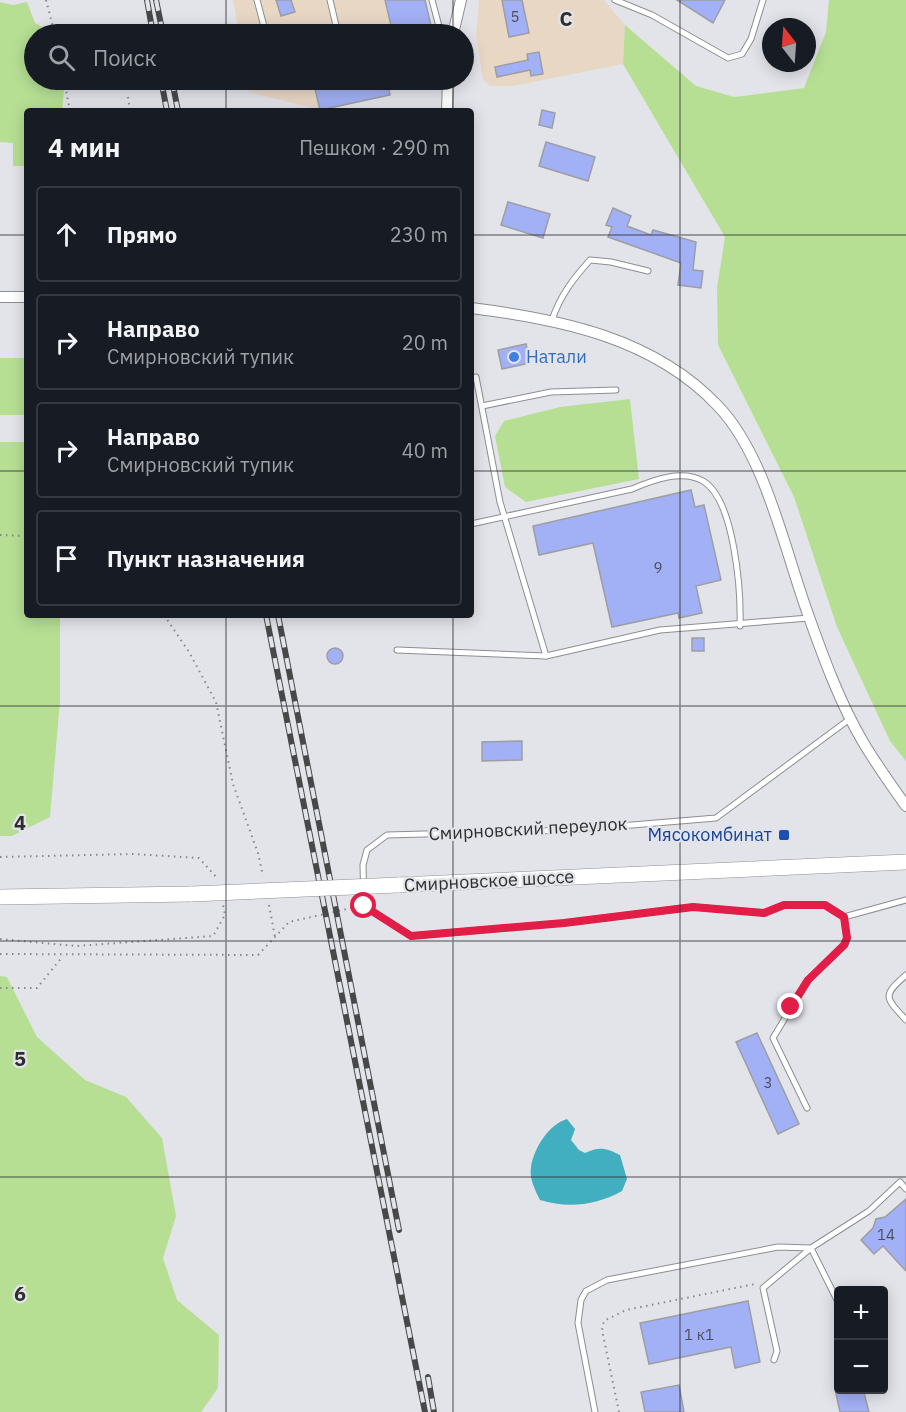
<!DOCTYPE html>
<html lang="ru">
<meta charset="utf-8">
<style>
:root{--surface:#171b24;--page:#20242c;--text:#f1f3f6;--muted:#9ea1a6;--line:#363941}
body{margin:0;font-family:"IBM Plex Sans",sans-serif;background:var(--page);color:var(--text)}
.controls{position:absolute;right:18px;bottom:18px;display:grid;overflow:hidden;border-radius:6px;box-shadow:0 3px 15px #0003}
.controls button{width:54px;height:54px;display:grid;place-items:center;padding:0;border:0;border-bottom:2px solid var(--line);background:var(--surface);color:var(--text);font:30px sans-serif}
.compass{position:absolute;left:762px;top:18px;width:54px;height:54px;border-radius:50%;background:var(--surface);box-shadow:0 3px 15px #0003;rotate:343deg}
.stop{position:absolute;width:18px;height:18px;margin:-14px;border:4px solid #e11d48;border-radius:50%;background:#fff}
.stop.end{background:#e11d48;border-color:#fff;box-shadow:0 2px 6px #0008}
.list{margin:0;padding:0;list-style:none}
h2{display:flex;justify-content:space-between;align-items:center;height:78px;margin:0;padding:0 24px;font-size:26px}
h2 small{font-size:20px;font-weight:400;color:var(--muted)}
.list li{display:grid;grid-template-columns:39px 1fr auto;gap:18px;align-items:center;box-sizing:border-box;height:96px;margin:0 12px 12px;padding:0 12px;border:2px solid var(--line);border-radius:6px}
.list b{display:block;font-size:22px;white-space:nowrap}
.list p{margin:0;font-size:20px;white-space:nowrap;color:var(--muted)}
.list em{font-size:20px;font-style:normal;color:var(--muted)}
.icon{flex:none;width:33px;height:33px;fill:none;stroke:currentColor;stroke-width:2;stroke-linecap:round;stroke-linejoin:round}
.map{position:relative;flex:none;width:906px;height:1412px;overflow:hidden}
.search{position:absolute;background:var(--surface);box-shadow:0 3px 15px #0003;left:24px;top:24px;width:450px;height:66px;display:flex;align-items:center;gap:15px;box-sizing:border-box;padding:0 21px;border-radius:33px;color:var(--muted);font-size:22px}
.panel{position:absolute;background:var(--surface);box-shadow:0 3px 15px #0003;left:24px;top:108px;width:450px;height:510px;border-radius:6px}
.map>svg:first-child{display:block}
.commercial{fill:#e9d7c6}
.green{fill:#b6df94}
.water{fill:#41afc0}
.building{fill:#a2b0f5;stroke:#9d9ea3;stroke-width:1.5}
.lines{fill:none;stroke-linecap:round;stroke-linejoin:round}
.lane-casing{stroke:#8d8e93;stroke-width:7}
.street-casing{stroke:#8d8e93;stroke-width:12}
.secondary-casing{stroke:#8d8e93;stroke-width:16}
.path{stroke:#87888c;stroke-width:2;stroke-dasharray:1.5 4.5;stroke-linecap:butt}
.lane{stroke:#fff;stroke-width:5}
.street{stroke:#fff;stroke-width:10}
.secondary{stroke:#fff;stroke-width:15}
.rail-casing{stroke:#48484b;stroke-width:6}
.rail{stroke:#e3e4ea;stroke-width:4;stroke-dasharray:11;stroke-linecap:butt}
.secondary-bridge-casing{stroke:#8d8e93;stroke-width:16;stroke-linecap:butt}
.secondary-bridge{stroke:#fff;stroke-width:15}
.route{stroke:#e11d48;stroke-width:8}
.grid{fill:none;stroke:#2e2e30;stroke-width:1.5;stroke-opacity:0.55}
.shop-dot{fill:#3f7fe0;stroke:#e3e4ea;stroke-width:2}
.transit-dot{fill:#1a4fb4;stroke:#e3e4ea;stroke-width:2}
.labels{text-anchor:middle;stroke-width:4.5;stroke-linejoin:round;paint-order:stroke}
.number-label{font-size:15px;fill:#4b4e61}
.shop-label{font-size:18px;fill:#366cbe;stroke:#e3e4ea;text-anchor:start}
.street-label{font-size:18px;fill:#2e2e30;stroke:#e3e4ea}
.transit-label{font-size:18px;fill:#164399;stroke:#e3e4ea;text-anchor:end}
.grid-label{font-size:20px;text-anchor:middle;font-weight:bold;fill:#2e2e30;stroke:#e3e4ea;stroke-width:4.5;stroke-linejoin:round;paint-order:stroke}
</style>
<div class="map">
<svg width="906" height="1412" viewBox="0 0 906 1412">
<rect width="100%" height="100%" fill="#e3e4ea"/>
<!-- commercial -->
<g class="commercial">
<polygon points="233,0 425,0 433,34 239,34"/>
<polygon points="479,0 604,0 625,25 623,64 513,86 490,86 483,80 476,35"/>
<polygon points="247,80 368,80 370,99 320,110 249,92"/>
</g>
<!-- green -->
<g class="green">
<polygon points="829,0 906,0 906,761 890,741 837,627 794,497 718,345 717,288 725,237 623,64 625,25 696,86 734,97 804,88 826,32"/>
<polygon points="0,2 13,5 27,2 35,23 50,31 50,34 34,34 34,80 65,80 62,111 27,111 27,166 13,166 13,143 0,142"/>
<rect x="0" y="358" width="27" height="57"/>
<polygon points="630,399 639,479 526,502 505,487 495,436 504,421 560,407"/>
<polygon points="0,442 27,442 27,615 60,615 60,701 50,817 12,836 0,836"/>
<polygon points="0,976 7,977 37,1037 85,1080 126,1097 162,1138 176,1216 163,1258 177,1300 219,1335 218,1388 201,1412 0,1412"/>
</g>
<!-- water -->
<path class="water" d="M567,1119l8,10 -4,11 8,10 6,3c14,-7 22,-5 35,2l7,24 -5,12c-25,14 -54,18 -82,9 -5,-10 -11,-22 -9,-33 3,-19 18,-43 36,-48z"/>
<!-- building -->
<g class="building">
<polygon points="276,0 291,0 295,12 281,16"/>
<polygon points="385,0 425,0 433,34 393,34"/>
<polygon points="502,0 522,0 529,33 509,37"/>
<polygon points="677,0 725,0 713,23"/>
<polygon points="539,52 543,74 531,76 530,70 497,77 495,67 528,60 527,54"/>
<polygon points="313,80 387,80 390,95 320,110"/>
<polygon points="542,110 555,113 552,128 539,125"/>
<polygon points="546,142 595,157 588,181 539,166"/>
<polygon points="508,202 550,214 543,238 501,225"/>
<polygon points="613,208 631,216 627,226 651,235 653,230 696,242 693,270 703,271 701,288 678,285 681,263 608,237 612,227 606,225"/>
<polygon points="526,344 530,363 502,369 498,350"/>
<polygon points="691,490 695,507 704,505 721,580 696,586 702,613 679,618 678,613 612,627 593,543 539,555 533,526"/>
<rect x="692" y="638" width="12" height="13"/>
<circle cx="335" cy="656" r="8"/>
<polygon points="522,741 522,760 482,761 482,742"/>
<polygon points="757,1033 799,1124 778,1134 736,1042"/>
<polygon points="906,1199 906,1271 883,1246 874,1254 861,1240 873,1228 876,1219 885,1217"/>
<polygon points="748,1301 760,1362 735,1368 731,1347 649,1364 640,1323"/>
<polygon points="679,1385 684,1412 645,1412 641,1392"/>
<polygon points="835,1389 863,1389 869,1412 840,1412"/>
</g>
<g class="lines">
<defs>
<g id="lane">
<polyline points="257,0 266,34"/>
<polyline points="330,0 338,34"/>
<polyline points="432,0 441,34"/>
<polyline points="615,0 652,15 728,58 742,54 751,39 763,0"/>
<path d="M552,320c8,-24 21,-41 38,-60l21,2 37,9"/>
<polyline points="476,377 500,502 546,656"/>
<polyline points="482,406 551,392 616,390"/>
<path d="M471,524l161,-35c21,-9 50,-20 71,-8 32,19 38,112 37,145"/>
<polyline points="397,650 546,656 660,630 809,618"/>
<polyline points="844,917 825,905 784,905 764,913 693,907 564,923 411,936 364,906 363,865 367,850 387,835 572,830 716,818 851,718"/>
<path d="M906,975c-24,21 -21,22 0,45"/>
<polyline points="807,1108 773,1038 808,980 845,945 847,938 844,917 906,900"/>
<polyline points="838,1302 811,1248 869,1211 900,1182 906,1189"/>
<polyline points="595,1412 578,1323 581,1300 586,1291 607,1280 778,1247 811,1248 763,1288 777,1351 774,1360"/>
</g>
<g id="street">
<polyline points="453,34 461,0"/>
<polyline points="447,111 448,80"/>
<polyline points="0,297 27,297"/>
<path d="M471,308c89,11 183,30 247,98 48,50 67,146 91,211 15,42 31,86 54,125 13,22 28,43 43,64"/>
</g>
<g id="secondary">
<polyline points="398,885 906,862"/>
<polyline points="0,897 192,894"/>
</g>
</defs>
<!-- lane casing -->
<use href="#lane" class="lane-casing"/>
<!-- street casing -->
<use href="#street" class="street-casing"/>
<!-- secondary casing -->
<use href="#secondary" class="secondary-casing"/>
<!-- path -->
<g class="path">
<polyline points="46,0 55,34"/>
<polyline points="64,80 70,111"/>
<polyline points="128,97 130,111"/>
<polyline points="0,535 27,536"/>
<polyline points="164,615 189,652 216,702 233,784 258,853 263,876"/>
<polyline points="0,857 133,854 199,858 218,879"/>
<polyline points="269,905 275,937"/>
<polyline points="0,939 76,946 213,936 225,915 223,905"/>
<polyline points="0,954 258,955 289,922 356,907"/>
<polyline points="0,988 37,988 63,956"/>
<polyline points="619,1412 602,1330 604,1321 626,1310 755,1284"/>
</g>
<!-- lane -->
<use href="#lane" class="lane"/>
<!-- street -->
<use href="#street" class="street"/>
<!-- secondary -->
<use href="#secondary" class="secondary"/>
<defs>
<g id="rail">
<polyline points="147,0 153,34"/>
<polyline points="156,0 163,34"/>
<polyline points="161,80 167,111"/>
<polyline points="172,80 178,111"/>
<polyline points="266,615 425,1412"/>
<polyline points="278,615 399,1230"/>
<polyline points="428,1377 434,1412"/>
</g>
</defs>
<!-- rail casing -->
<use href="#rail" class="rail-casing"/>
<!-- rail -->
<use href="#rail" class="rail"/>
<defs>
<polyline id="secondary-bridge" points="192,894 398,885"/>
</defs>
<!-- secondary-bridge casing -->
<use href="#secondary-bridge" class="secondary-bridge-casing"/>
<!-- secondary-bridge -->
<use href="#secondary-bridge" class="secondary-bridge"/>
</g>
<g class="lines">
<!-- route -->
<polyline class="route" points="364,906 411,936 564,923 693,907 764,913 784,905 825,905 844,917 847,938 844,945 808,980 791,1007"/>
</g>
<!-- grid -->
<path class="grid" d="M226,0v34M453,0v34M680,0v1412M226,80v31M453,80v31M0,235h27M471,235h435M0,471h27M471,471h435M226,615v797M453,615v797M0,706h906M0,941h906M0,1177h906"/>
<!-- markers -->
<circle class="shop-dot" cx="514" cy="357" r="6"/>
<rect class="transit-dot" x="778" y="829" width="12" height="12" rx="3"/>
<g class="labels">
<!-- number labels -->
<g class="number-label">
<text x="515" y="22">5</text>
<text x="658" y="573">9</text>
<text x="768" y="1088">3</text>
<text x="886" y="1240">14</text>
<text x="699" y="1340">1 к1</text>
</g>
<!-- shop labels -->
<g class="shop-label">
<text x="526" y="363">Натали</text>
</g>
<!-- street labels -->
<g class="street-label">
<text transform="translate(528 829) rotate(-3)" y="6">Смирновский переулок</text>
<text transform="translate(489 881) rotate(-3)" y="6">Смирновское шоссе</text>
</g>
<!-- transit labels -->
<g class="transit-label">
<text x="772" y="841">Мясокомбинат</text>
</g>
</g>
<g class="grid-label">
<text x="566" y="26">C</text>
<text x="20" y="830">4</text>
<text x="20" y="1066">5</text>
<text x="20" y="1301">6</text>
</g>
</svg>
<div class="controls">
<button>+</button>
<button>−</button>
</div>
<svg class="compass" viewBox="-18 -18 36 36"><path d="M0-13l5 13h-10z" fill="#e53935"/><path d="M0 13l5-13h-10z" fill="#9ea1a6"/></svg>
<div class="stop" style="left:364px;top:906px"></div>
<div class="stop end" style="left:791px;top:1007px"></div>
<div class="search"><svg class="icon" aria-label="search" viewBox="0 0 24 24"><circle cx="10" cy="10" r="6"/><path d="M15 15l6 6"/></svg>Поиск</div>
<section class="panel">
<h2>4 мин<small>Пешком · 290 m</small></h2>
<ul class="list">
<li><svg class="icon" aria-label="ahead" viewBox="0 0 24 24"><path d="M12 20V5M6 11l6-6 6 6"/></svg><div><b>Прямо</b></div><em>230 m</em></li>
<li><svg class="icon" aria-label="right" viewBox="0 0 24 24"><path d="M7 20v-9h11M14 6l5 5-5 5"/></svg><div><b>Направо</b><p>Смирновский тупик</p></div><em>20 m</em></li>
<li><svg class="icon" aria-label="right" viewBox="0 0 24 24"><path d="M7 20v-9h11M14 6l5 5-5 5"/></svg><div><b>Направо</b><p>Смирновский тупик</p></div><em>40 m</em></li>
<li><svg class="icon" aria-label="arrive" viewBox="0 0 24 24"><path d="M6 21V4h12l-3 4 3 4H6"/></svg><div><b>Пункт назначения</b></div></li>
</ul>
</section>
</div>
